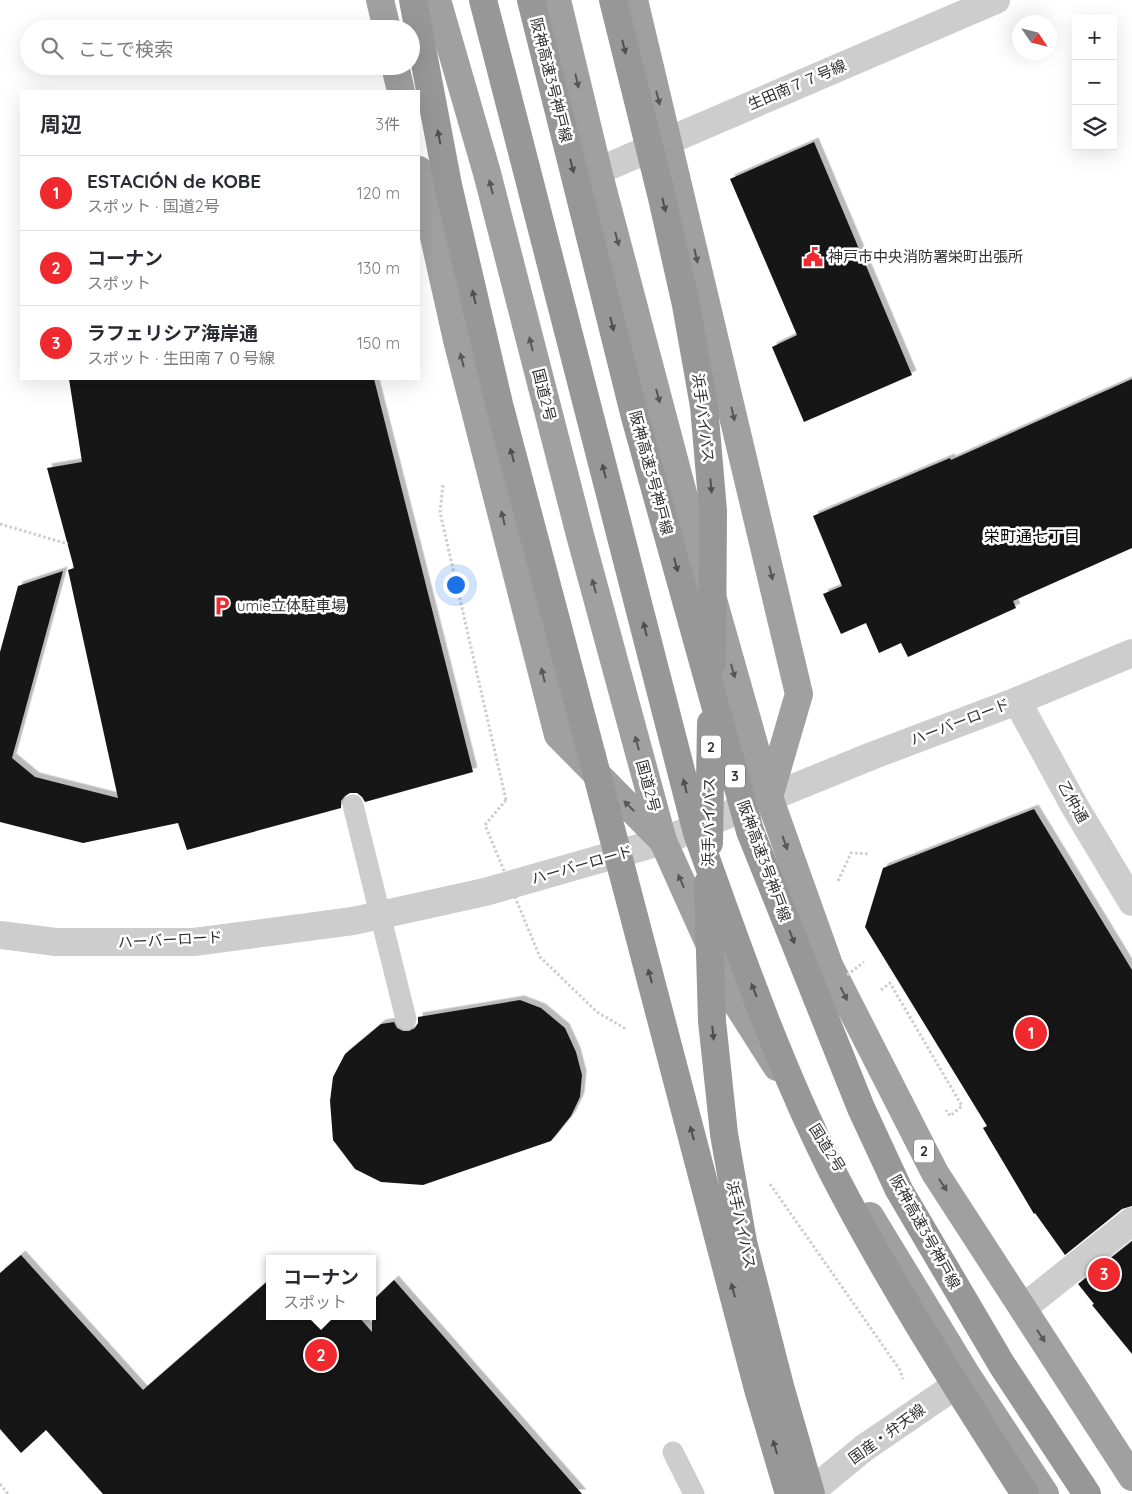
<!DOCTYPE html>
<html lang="ja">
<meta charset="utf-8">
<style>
:root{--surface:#fff;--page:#f7f7f7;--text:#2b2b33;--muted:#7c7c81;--line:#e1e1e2;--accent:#f0292e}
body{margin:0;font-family:Quicksand,"Noto Sans JP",sans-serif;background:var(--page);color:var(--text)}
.controls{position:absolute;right:15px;top:15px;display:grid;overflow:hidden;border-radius:0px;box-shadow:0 5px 20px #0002}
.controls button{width:45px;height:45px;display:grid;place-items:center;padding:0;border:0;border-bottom:1px solid var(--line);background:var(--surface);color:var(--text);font:25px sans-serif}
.compass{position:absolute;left:1012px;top:15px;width:45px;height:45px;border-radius:50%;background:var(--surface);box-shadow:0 5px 20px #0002;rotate:125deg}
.you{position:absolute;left:455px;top:584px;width:18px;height:18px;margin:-12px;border:4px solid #fff;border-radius:50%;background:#1a73e8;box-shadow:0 0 0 8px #1a73e833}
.badge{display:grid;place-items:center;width:32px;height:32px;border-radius:50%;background:var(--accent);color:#fff;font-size:16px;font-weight:700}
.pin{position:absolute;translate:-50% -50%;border:2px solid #fff;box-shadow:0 1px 5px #0006}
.popup{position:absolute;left:266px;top:1255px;width:110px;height:65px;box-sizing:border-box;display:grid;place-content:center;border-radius:0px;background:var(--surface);filter:drop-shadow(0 1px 4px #0005);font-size:16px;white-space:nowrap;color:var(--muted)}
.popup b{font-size:19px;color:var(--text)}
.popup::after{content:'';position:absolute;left:50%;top:100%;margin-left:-10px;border:10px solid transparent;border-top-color:var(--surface)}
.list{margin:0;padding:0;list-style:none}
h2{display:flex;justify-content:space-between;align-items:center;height:65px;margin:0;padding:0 20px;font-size:21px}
h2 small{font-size:16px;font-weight:400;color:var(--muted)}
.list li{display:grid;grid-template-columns:32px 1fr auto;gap:15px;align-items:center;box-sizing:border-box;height:75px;padding:0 20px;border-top:1px solid var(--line)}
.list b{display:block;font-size:19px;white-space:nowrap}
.list p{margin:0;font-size:16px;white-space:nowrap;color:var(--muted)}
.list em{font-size:16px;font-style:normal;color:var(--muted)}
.icon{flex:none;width:28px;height:28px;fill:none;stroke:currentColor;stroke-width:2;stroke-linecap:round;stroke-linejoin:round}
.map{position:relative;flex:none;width:1132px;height:1494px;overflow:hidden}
.search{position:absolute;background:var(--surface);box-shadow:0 5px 20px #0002;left:20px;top:20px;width:400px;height:55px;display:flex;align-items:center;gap:12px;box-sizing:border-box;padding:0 18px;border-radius:28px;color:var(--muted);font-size:19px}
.panel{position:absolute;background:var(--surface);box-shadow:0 5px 20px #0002;left:20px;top:90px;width:400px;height:290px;border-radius:0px}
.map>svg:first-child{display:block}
.building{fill:#171717;filter:url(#shadow)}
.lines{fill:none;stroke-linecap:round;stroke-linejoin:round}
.path{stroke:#cdcdcd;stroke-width:3;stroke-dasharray:2.5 2.5;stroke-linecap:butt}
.service{stroke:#cdcdcd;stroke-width:21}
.minor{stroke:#cdcdcd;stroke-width:28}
.tertiary{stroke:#cdcdcd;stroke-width:28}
.trunk{stroke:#a0a0a0;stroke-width:28}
.motorway{stroke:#979797;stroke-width:28}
.path-bridge{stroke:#cdcdcd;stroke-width:3;stroke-dasharray:2.5 2.5;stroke-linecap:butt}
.service-bridge{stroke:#cdcdcd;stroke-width:21}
.motorway-bridge{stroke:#979797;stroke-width:28}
.oneway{fill:#4f4f4f}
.oneway2{fill:#575757}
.labels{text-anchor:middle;stroke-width:5;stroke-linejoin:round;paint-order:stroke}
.shield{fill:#fff;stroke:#6e6e6e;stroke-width:1}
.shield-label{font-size:14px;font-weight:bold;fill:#303030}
.street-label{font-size:15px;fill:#303030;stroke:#fff}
.poi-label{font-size:15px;fill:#303030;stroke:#fff;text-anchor:start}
.neighbourhood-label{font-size:16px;fill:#000;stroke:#fff}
</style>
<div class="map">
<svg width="1132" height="1494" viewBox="0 0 1132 1494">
<defs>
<filter id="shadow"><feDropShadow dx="4.5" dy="-4.5" stdDeviation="0" flood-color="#0004"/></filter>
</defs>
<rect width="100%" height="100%" fill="#fff"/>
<!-- building -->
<g class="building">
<polygon points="814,142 912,375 804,422 772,347 797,335 730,179"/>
<polygon points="69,379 374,379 473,772 365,802 362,797 357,793 350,793 345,796 341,801 341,808 187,850 178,823 83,843 0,822 0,652 18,586 63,571 12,758 35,777 118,798 68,570 74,568 47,468 82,462"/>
<polygon points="1132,379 1132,548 1013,601 1016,608 908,657 901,643 879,653 866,623 841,634 823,594 842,586 813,516 950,458 951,460"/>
<polygon points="1034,809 1132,970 1132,1206 1122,1209 1065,1255 1035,1213 1034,1214 983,1128 987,1126 865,927 883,868"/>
<polygon points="520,1000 541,1008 565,1028 576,1052 582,1075 580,1097 571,1116 551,1141 423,1185 381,1182 355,1169 333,1140 330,1101 333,1077 345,1054 381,1024 394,1022 397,1028 403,1031 409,1031 415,1028 418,1023 418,1017"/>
<polygon points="1132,1241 1132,1354 1092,1305 1094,1304 1078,1284"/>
<polygon points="21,1255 143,1390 270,1279 270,1316 358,1316 372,1332 372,1301 394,1280 582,1494 103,1494 46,1430 21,1453 0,1429 0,1273"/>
</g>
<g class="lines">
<!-- path -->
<g class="path">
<polyline points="443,485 440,512 506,800"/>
<polyline points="0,524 68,544"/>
<polyline points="838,881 851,853 870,854"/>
<polyline points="881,990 890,983 962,1106 950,1116 946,1110"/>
<polyline points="770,1184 900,1370 903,1379"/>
<polyline points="0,1484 8,1494"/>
</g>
<!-- service -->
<polyline class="service" points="673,1452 694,1494"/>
<!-- minor -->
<g class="minor">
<polyline points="1017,701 1075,807 1132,902"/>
<polyline points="1023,1308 1132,1221"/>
<polyline points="808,1494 864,1448 968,1377"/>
</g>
<!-- tertiary -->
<g class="tertiary">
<polyline points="598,171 996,0"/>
<polyline points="0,935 56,942 194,942 353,921 485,892 663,841 874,755 1017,701 1132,653"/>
</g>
<!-- trunk -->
<g class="trunk">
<polyline points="380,0 387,29"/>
<polyline points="437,0 487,173 580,535 663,841 735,1001 777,1067"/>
<polyline points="557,0 598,171 684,497 769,797 829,965 935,1173 1132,1477"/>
<polyline points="634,0 799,694 769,797"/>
<polyline points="395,66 401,91"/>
<polyline points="419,170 457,340 558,735 662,840"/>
<polyline points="870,1216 968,1377 1045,1494"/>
</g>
<!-- motorway -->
<polyline class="motorway" points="413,0 448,185 499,404 592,756"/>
<!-- path-bridge -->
<g class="path-bridge">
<polyline points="506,800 485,825 540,957 597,1012 626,1029"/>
<polyline points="847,975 864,962"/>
</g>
<!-- service-bridge -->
<polyline class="service-bridge" points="353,805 406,1019"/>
<!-- motorway-bridge -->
<g class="motorway-bridge">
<path d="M483,0l214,833c41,115 81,231 136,340 57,111 125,216 192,321"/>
<polyline points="531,0 635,417 750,831 861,1108 899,1190 1002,1365 1087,1494"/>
<polyline points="613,0 662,198 686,305 704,406 713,511 712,663"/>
<polyline points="592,756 758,1389 789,1494"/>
<polyline points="709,843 711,723"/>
<polyline points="708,883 712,1021 724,1134 743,1242 780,1386 811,1494"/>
</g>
</g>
<!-- one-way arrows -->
<defs><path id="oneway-solid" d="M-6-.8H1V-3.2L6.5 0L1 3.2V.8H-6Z" transform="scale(1.25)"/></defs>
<g class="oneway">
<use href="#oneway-solid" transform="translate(624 47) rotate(76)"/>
<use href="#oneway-solid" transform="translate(439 137) rotate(-101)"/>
<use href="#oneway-solid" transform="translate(572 166) rotate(76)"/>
<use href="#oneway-solid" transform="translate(664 205) rotate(77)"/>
<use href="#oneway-solid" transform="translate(474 297) rotate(-103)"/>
<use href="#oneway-solid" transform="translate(612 324) rotate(76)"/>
<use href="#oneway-solid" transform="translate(512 455) rotate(-105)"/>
<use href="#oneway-solid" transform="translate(604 471) rotate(-104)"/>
<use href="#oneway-solid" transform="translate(711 486) rotate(85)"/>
<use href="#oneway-solid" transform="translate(676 565) rotate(75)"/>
<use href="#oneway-solid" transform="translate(645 629) rotate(-104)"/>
<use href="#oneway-solid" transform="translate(685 786) rotate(-104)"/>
<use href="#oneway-solid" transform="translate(792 937) rotate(69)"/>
<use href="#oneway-solid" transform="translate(650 976) rotate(-105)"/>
<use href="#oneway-solid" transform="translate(754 990) rotate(-111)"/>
<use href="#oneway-solid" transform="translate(713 1033) rotate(84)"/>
<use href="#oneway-solid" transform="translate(692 1133) rotate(-105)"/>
<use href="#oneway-solid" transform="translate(733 1290) rotate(-105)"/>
<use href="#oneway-solid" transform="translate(775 1447) rotate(-106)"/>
</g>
<g class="oneway2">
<use href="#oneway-solid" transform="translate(577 81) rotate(77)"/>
<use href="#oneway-solid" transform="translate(658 98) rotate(76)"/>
<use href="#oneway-solid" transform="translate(491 187) rotate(-104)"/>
<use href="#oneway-solid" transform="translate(617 239) rotate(75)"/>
<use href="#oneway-solid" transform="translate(696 256) rotate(77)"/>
<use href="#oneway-solid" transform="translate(531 344) rotate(-104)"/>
<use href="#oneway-solid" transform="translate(462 360) rotate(-104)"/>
<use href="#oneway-solid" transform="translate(658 396) rotate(75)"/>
<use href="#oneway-solid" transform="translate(733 414) rotate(77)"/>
<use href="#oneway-solid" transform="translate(503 518) rotate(-104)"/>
<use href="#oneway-solid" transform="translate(771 573) rotate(77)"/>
<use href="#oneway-solid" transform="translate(594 586) rotate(-105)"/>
<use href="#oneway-solid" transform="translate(733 671) rotate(74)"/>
<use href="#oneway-solid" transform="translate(543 675) rotate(-104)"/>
<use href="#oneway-solid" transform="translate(637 743) rotate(-105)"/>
<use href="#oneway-solid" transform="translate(629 806) rotate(-135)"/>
<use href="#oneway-solid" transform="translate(785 843) rotate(70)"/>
<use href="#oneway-solid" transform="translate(681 881) rotate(-114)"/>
<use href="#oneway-solid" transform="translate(844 994) rotate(63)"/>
<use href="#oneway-solid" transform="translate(943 1185) rotate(57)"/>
<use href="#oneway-solid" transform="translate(1041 1336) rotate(57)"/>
</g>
<!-- icons -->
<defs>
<symbol id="civic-bare" viewBox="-9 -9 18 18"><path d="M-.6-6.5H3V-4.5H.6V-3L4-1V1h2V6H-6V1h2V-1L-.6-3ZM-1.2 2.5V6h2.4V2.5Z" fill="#f0292e" stroke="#fff" stroke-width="2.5" paint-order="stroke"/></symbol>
<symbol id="parking-bare" viewBox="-9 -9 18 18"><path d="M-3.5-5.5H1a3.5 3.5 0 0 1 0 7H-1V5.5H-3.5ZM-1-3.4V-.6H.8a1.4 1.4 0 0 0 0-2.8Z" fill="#f0292e" stroke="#fff" stroke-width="2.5" paint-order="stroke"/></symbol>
</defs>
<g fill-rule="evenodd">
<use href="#civic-bare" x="799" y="243" width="28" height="28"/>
<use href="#parking-bare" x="208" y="592" width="28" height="28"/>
</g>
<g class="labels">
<!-- shield labels -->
<g class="shield">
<rect x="701" y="735.5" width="20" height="23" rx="4"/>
<rect x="725" y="764.5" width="20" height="23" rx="4"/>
<rect x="914" y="1139.5" width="20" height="23" rx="4"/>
</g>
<g class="shield-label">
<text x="711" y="752">2</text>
<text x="735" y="781">3</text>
<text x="924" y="1156">2</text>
</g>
<!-- street labels -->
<g class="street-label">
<text transform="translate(551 80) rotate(76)" y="5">阪神高速3号神戸線</text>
<text transform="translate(797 85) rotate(-23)" y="5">生田南７７号線</text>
<text transform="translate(544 395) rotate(76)" y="5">国道2号</text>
<text transform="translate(703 418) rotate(83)" y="5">浜手バイパス</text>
<text transform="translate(651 473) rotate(75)" y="5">阪神高速3号神戸線</text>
<text transform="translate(960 722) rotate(-21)" y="5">ハーバーロード</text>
<text transform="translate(648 786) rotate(75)" y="5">国道2号</text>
<text transform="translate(1073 802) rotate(61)" y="5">乙仲通</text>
<text transform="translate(709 822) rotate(-89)" y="5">浜手バイパス</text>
<text transform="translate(764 861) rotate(70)" y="5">阪神高速3号神戸線</text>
<text transform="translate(582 865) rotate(-16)" y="5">ハーバーロード</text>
<text transform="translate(170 940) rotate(-3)" y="5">ハーバーロード</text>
<text transform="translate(827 1148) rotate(58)" y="5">国道2号</text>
<text transform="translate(741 1225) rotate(78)" y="5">浜手バイパス</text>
<text transform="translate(925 1232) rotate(61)" y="5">阪神高速3号神戸線</text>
<text transform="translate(887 1434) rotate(-36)" y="5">国産・弁天線</text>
</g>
<!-- poi labels -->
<g class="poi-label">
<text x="828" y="262">神戸市中央消防署栄町出張所</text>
<text x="237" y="611">umie立体駐車場</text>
</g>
<!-- neighbourhood labels -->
<g class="neighbourhood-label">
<text x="1032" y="542">栄町通七丁目</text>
</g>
</g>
</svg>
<div class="controls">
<button>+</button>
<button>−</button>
<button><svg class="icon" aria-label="layers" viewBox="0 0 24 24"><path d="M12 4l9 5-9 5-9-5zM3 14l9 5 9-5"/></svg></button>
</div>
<svg class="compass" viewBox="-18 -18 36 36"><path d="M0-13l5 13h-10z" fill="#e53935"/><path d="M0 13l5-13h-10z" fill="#7c7c81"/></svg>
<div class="you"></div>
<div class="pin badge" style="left:1031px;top:1033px">1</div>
<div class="pin badge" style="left:321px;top:1355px">2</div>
<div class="popup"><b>コーナン</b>スポット</div>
<div class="pin badge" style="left:1104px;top:1274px">3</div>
<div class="search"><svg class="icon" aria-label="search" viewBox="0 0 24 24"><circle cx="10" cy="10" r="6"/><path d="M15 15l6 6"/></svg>ここで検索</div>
<section class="panel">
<h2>周辺<small>3件</small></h2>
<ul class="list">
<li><span class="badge">1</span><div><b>ESTACIÓN de KOBE</b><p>スポット · 国道2号</p></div><em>120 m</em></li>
<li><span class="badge">2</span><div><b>コーナン</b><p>スポット</p></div><em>130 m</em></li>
<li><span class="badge">3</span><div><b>ラフェリシア海岸通</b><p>スポット · 生田南７０号線</p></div><em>150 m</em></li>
</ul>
</section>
</div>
